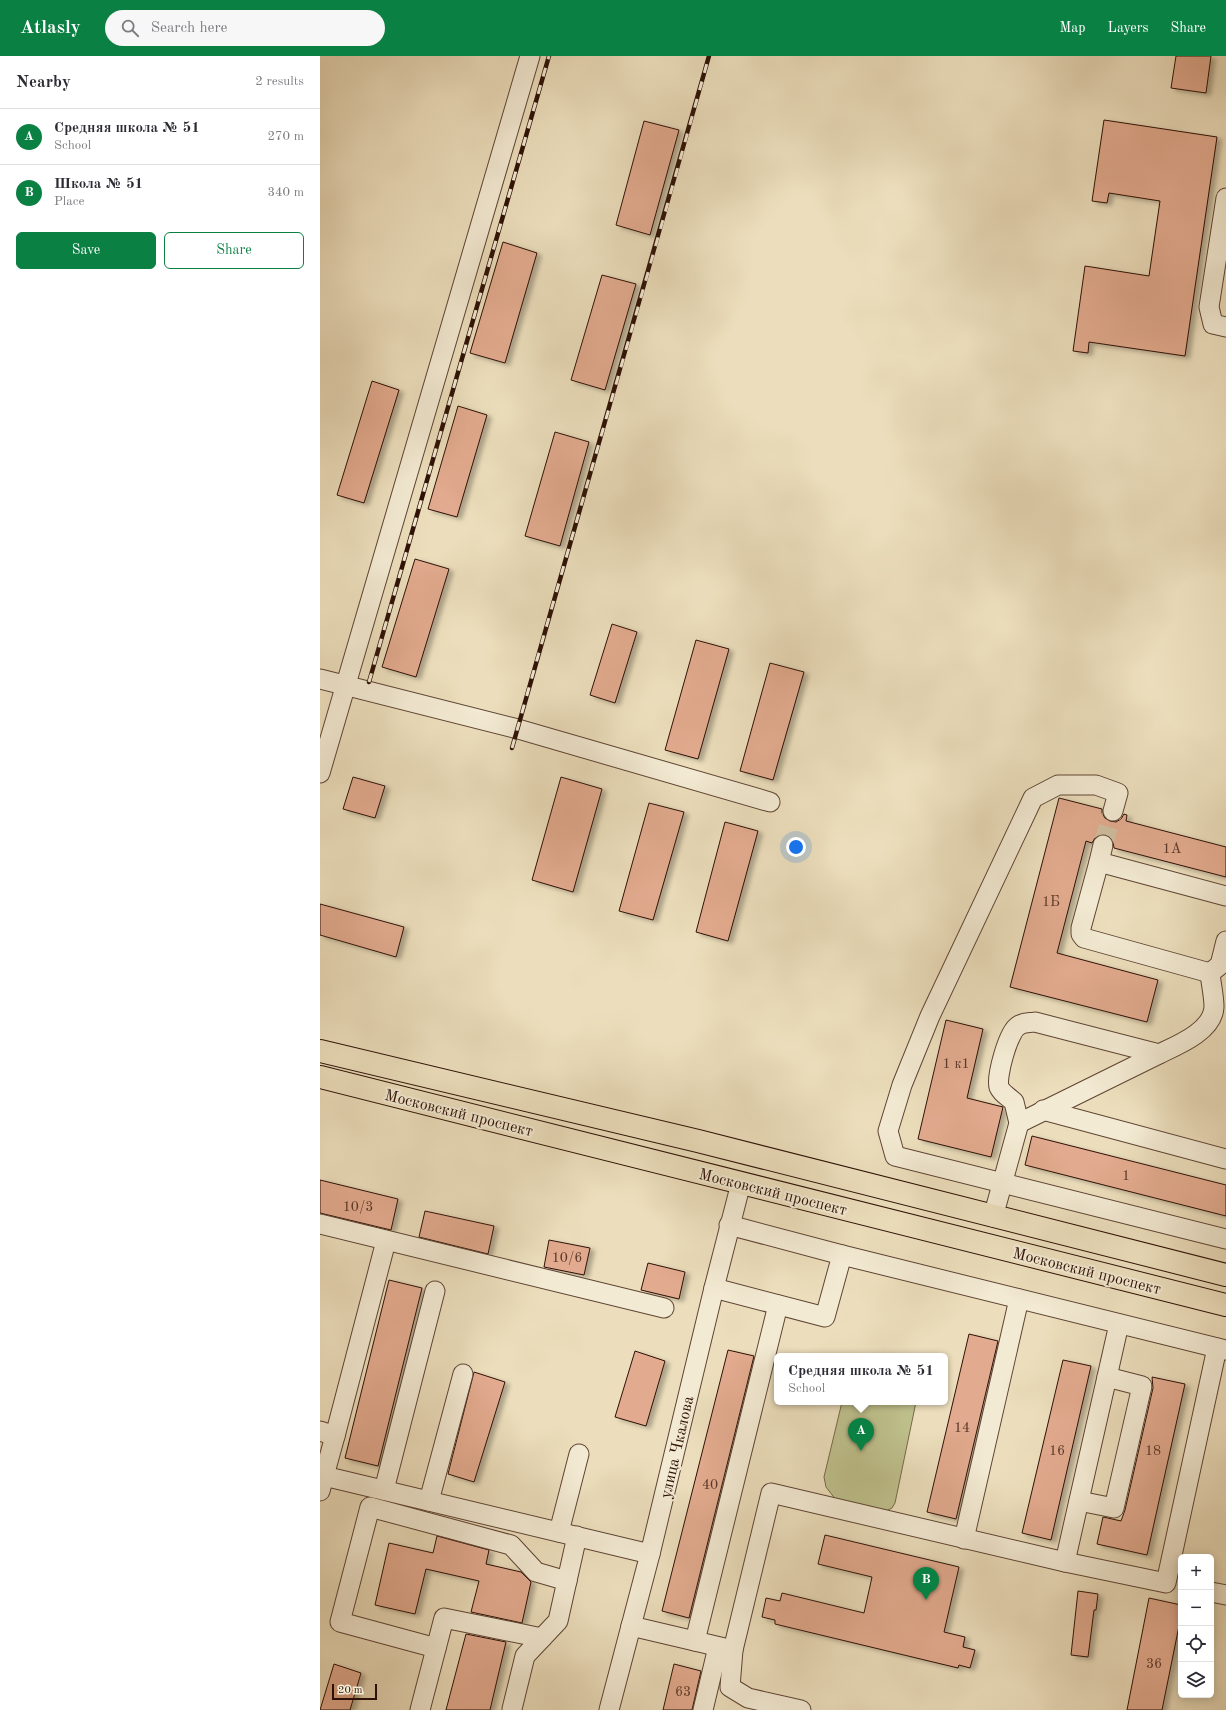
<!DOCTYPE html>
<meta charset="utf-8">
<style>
:root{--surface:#fff;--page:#f7f7f7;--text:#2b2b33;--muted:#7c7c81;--line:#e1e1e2;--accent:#0b8043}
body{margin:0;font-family:"Old Standard TT",serif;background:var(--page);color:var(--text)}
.controls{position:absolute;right:12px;bottom:12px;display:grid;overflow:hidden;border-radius:6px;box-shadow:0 2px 10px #0003}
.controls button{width:36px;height:36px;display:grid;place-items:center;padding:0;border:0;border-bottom:1px solid var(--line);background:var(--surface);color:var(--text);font:20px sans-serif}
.scale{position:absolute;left:12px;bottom:10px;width:45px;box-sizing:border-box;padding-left:4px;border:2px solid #2e1106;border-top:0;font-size:11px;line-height:14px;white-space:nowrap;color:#2e1106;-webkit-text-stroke:3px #f3ead3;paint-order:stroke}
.you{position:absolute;left:476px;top:791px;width:14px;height:14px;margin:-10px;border:3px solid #fff;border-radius:50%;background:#1a73e8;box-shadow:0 0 0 6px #1a73e833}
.badge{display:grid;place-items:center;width:26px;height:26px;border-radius:50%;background:var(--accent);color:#fff;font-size:13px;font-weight:700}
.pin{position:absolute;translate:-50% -33px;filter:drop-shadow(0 1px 2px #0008)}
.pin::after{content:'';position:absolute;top:21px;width:14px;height:12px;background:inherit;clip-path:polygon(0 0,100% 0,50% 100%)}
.popup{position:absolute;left:454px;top:1297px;width:174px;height:52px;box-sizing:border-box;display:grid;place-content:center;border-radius:6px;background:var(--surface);filter:drop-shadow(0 1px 3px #0005);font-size:13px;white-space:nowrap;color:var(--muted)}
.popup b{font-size:15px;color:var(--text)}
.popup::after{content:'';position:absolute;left:50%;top:100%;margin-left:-8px;border:8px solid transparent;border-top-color:var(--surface)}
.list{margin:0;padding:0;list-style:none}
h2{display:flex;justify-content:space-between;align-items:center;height:52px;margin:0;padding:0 16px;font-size:17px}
h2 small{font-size:13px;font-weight:400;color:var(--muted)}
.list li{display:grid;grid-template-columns:26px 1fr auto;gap:12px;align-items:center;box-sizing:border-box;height:56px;padding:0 16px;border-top:1px solid var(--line)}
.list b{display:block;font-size:15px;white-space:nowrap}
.list p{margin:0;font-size:13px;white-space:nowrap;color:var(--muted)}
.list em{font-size:13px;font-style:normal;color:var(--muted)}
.actions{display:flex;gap:8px;padding:12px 16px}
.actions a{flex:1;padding:9px 0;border:1px solid var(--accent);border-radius:6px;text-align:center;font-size:14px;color:var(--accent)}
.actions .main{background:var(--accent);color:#fff}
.icon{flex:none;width:22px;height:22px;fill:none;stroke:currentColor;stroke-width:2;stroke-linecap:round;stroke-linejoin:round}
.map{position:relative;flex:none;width:906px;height:1654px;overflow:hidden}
header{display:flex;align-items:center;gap:24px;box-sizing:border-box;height:56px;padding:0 20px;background:var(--accent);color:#fff}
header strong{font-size:19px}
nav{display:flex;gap:22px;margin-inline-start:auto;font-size:14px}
.search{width:280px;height:36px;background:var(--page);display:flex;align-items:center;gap:10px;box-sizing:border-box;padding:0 14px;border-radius:22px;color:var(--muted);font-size:15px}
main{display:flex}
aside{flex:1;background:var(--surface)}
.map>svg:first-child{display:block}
.green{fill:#bec08c;stroke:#766849}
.building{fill:#e2aa8e;stroke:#2e1106;filter:url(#shadow)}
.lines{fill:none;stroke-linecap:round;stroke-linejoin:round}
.minor-tunnel{stroke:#d0bfa1;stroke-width:19;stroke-dasharray:19 10;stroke-linecap:butt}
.minor-casing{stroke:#5e4434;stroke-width:21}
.major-casing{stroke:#2e1106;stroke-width:24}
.minor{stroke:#f3ead3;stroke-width:19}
.major{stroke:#ecdebc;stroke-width:22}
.rail-casing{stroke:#2e1106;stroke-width:4.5}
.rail{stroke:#f3ead3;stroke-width:3;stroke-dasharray:9;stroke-linecap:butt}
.labels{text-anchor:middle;stroke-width:4;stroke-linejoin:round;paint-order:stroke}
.number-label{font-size:14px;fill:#5b3728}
.street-label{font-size:16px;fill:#2e1106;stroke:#f3ead3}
</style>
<header>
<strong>Atlasly</strong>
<div class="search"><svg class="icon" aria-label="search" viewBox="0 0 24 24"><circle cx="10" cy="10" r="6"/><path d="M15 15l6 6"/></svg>Search here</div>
<nav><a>Map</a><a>Layers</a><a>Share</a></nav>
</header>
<main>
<aside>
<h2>Nearby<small>2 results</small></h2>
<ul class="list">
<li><span class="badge">A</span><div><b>Средняя школа № 51</b><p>School</p></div><em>270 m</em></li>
<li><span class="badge">B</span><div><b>Школа № 51</b><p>Place</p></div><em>340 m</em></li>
</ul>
<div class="actions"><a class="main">Save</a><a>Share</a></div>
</aside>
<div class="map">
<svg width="906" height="1654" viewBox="0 0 906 1654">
<defs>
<filter id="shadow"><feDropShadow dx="4.5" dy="2.5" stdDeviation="2" flood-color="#0004"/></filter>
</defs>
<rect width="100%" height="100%" fill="#ecdebc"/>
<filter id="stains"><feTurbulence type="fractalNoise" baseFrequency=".005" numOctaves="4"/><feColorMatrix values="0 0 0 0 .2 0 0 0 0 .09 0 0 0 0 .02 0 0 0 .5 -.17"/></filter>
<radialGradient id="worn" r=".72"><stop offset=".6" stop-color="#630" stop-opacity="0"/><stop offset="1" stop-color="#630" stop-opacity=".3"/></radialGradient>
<!-- green -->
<polygon class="green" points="522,1346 596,1346 575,1447 572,1452 566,1455 516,1444 506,1431 504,1421"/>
<!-- building -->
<g class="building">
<polygon points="856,0 891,0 886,37 851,32"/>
<polygon points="784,64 897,81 865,300 769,286 768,297 753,295 765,210 829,220 840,145 789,137 787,147 772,145"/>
<polygon points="324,65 359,74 330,179 296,169"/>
<polygon points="183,186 217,197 185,307 150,297"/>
<polygon points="282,219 316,228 285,334 251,324"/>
<polygon points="52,325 79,334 44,447 17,439"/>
<polygon points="138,350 167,359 137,461 108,453"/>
<polygon points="235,376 269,386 240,490 205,480"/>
<polygon points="95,503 129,513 96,621 62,611"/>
<polygon points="292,568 317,576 295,647 270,639"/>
<polygon points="376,584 409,593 378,703 345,694"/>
<polygon points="450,607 484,616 453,724 420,715"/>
<polygon points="33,721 65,730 55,762 23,753"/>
<polygon points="241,721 282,733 253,836 212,824"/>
<polygon points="739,742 782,753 782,757 785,762 790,765 796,766 801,763 804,758 807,759 806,765 906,791 906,821 794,792 793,785 790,781 786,778 779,779 775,782 772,787 766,785 737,897 838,924 827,966 690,931"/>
<polygon points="329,747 364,756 333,864 299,855"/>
<polygon points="405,766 438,775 408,885 376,876"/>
<polygon points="0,848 84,871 76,901 0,879"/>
<polygon points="626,964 663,973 647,1042 683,1051 671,1101 598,1083"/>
<polygon points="712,1080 906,1129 906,1160 705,1109"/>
<polygon points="0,1124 78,1143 71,1174 0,1157"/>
<polygon points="105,1155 174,1170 168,1198 99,1181"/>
<polygon points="229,1184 270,1192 264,1219 224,1211"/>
<polygon points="328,1207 365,1216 359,1243 321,1234"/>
<polygon points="69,1224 102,1232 58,1410 25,1402"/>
<polygon points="649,1278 678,1285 636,1463 607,1456"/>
<polygon points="408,1294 434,1300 369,1562 342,1555"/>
<polygon points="315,1295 345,1305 326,1370 295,1361"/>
<polygon points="743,1304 771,1310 731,1484 702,1477"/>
<polygon points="154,1316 185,1326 154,1426 128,1418"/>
<polygon points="832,1321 865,1328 827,1499 777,1488 783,1461 801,1465 805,1454 833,1332"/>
<polygon points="505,1479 639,1511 624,1576 645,1581 643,1591 655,1594 650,1612 639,1609 638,1612 455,1568 455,1564 442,1561 446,1542 460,1545 462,1537 544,1557 552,1521 498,1508"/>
<polygon points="117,1480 169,1494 166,1508 201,1516 211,1526 202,1567 151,1556 159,1525 106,1513 95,1558 55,1549 69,1487 113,1497"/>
<polygon points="758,1535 778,1538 776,1554 774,1554 768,1601 751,1599"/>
<polygon points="829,1542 861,1549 861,1560 842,1654 807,1654"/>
<polygon points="146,1578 186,1586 170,1654 126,1654"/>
<polygon points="14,1608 41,1617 30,1654 0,1654"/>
<polygon points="354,1608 381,1615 372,1654 343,1654"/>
</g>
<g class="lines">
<!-- minor-tunnel -->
<polyline class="minor-tunnel" points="783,789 793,755"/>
<defs>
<g id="minor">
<polyline points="906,142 889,251 893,268 906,271"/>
<polyline points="0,623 198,673 450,746"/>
<polyline points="0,717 210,0"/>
<polyline points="793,755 798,737 776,729 738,729 713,742 610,960 582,1029 568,1075 575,1100 906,1183"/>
<polyline points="779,806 783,789"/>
<polyline points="890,917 764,882 761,878 761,872 779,806 906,840"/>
<polyline points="890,917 900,909 906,885"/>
<polyline points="723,1054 906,1103"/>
<polyline points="699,1067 839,998"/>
<path d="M673,1161l26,-94 -5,-21c-5,-5 -12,-8 -15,-15 -3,-10 9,-55 19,-61 5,-4 11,-3 17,-4l124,32c19,-9 54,-23 55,-47 0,-11 -3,-23 -4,-34"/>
<polyline points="0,1168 344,1252"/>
<polyline points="409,1169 522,1199 906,1294"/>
<polyline points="394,1232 505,1261 522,1199"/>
<polyline points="0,1375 15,1380 4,1420"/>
<polyline points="15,1380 66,1185"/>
<polyline points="64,1434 115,1235"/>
<polyline points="0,1435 4,1420 330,1498"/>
<polyline points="109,1445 143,1318"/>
<polyline points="759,1445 794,1452 822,1330 787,1321"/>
<polyline points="239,1476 259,1398"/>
<polyline points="644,1483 699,1243"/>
<polyline points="745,1506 799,1268"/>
<polyline points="891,1536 906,1539"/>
<polyline points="311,1570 413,1594 410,1631 428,1642 481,1654"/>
<polyline points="375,1585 458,1249"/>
<polyline points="116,1592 20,1566 50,1451 191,1489 216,1516 247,1525"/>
<polyline points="413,1594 451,1437 745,1506 846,1527 897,1292"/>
<polyline points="192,1653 205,1600 238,1565 257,1480"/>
<polyline points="100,1654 124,1562 222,1582"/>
<polyline points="289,1654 330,1498 394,1232 421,1127"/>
<polyline points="383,1654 398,1591"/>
</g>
<g id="major">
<polyline points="0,995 378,1085 906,1219"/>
<polyline points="0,1021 906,1249"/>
</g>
</defs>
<!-- minor casing -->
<use href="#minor" class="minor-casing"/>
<!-- major casing -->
<use href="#major" class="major-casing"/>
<!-- minor -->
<use href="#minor" class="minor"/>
<!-- major -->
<use href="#major" class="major"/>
<defs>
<g id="rail">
<polyline points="49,626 229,0"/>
<path d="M192,692c65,-231 133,-461 197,-692"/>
</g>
</defs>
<!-- rail casing -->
<use href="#rail" class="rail-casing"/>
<!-- rail -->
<use href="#rail" class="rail"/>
</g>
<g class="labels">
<!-- number labels -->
<g class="number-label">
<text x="852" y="797">1А</text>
<text x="731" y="850">1Б</text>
<text x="636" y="1012">1 к1</text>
<text x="806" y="1124">1</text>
<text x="38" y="1155">10/3</text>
<text x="247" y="1206">10/6</text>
<text x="642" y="1376">14</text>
<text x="737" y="1399">16</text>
<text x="833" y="1399">18</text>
<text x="390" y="1433">40</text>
<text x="834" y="1612">36</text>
<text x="363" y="1640">63</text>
</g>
<!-- street labels -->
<g class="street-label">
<text transform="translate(139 1056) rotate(14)" y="6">Московский проспект</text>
<text transform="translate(453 1135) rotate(14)" y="6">Московский проспект</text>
<text transform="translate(767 1214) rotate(14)" y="6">Московский проспект</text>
<text transform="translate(356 1391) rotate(-77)" y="6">улица Чкалова</text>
</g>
</g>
<rect width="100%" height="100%" filter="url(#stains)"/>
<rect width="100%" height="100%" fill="url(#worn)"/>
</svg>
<div class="controls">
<button>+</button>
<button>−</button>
<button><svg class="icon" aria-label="locate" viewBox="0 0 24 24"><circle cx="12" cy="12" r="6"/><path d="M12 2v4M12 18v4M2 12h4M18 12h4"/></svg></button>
<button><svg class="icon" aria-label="layers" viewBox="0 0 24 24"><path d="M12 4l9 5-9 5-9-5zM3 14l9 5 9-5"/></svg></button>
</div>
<div class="scale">20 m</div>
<div class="you"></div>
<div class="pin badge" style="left:541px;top:1395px">A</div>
<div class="popup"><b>Средняя школа № 51</b>School</div>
<div class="pin badge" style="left:606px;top:1544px">B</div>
</div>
</main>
